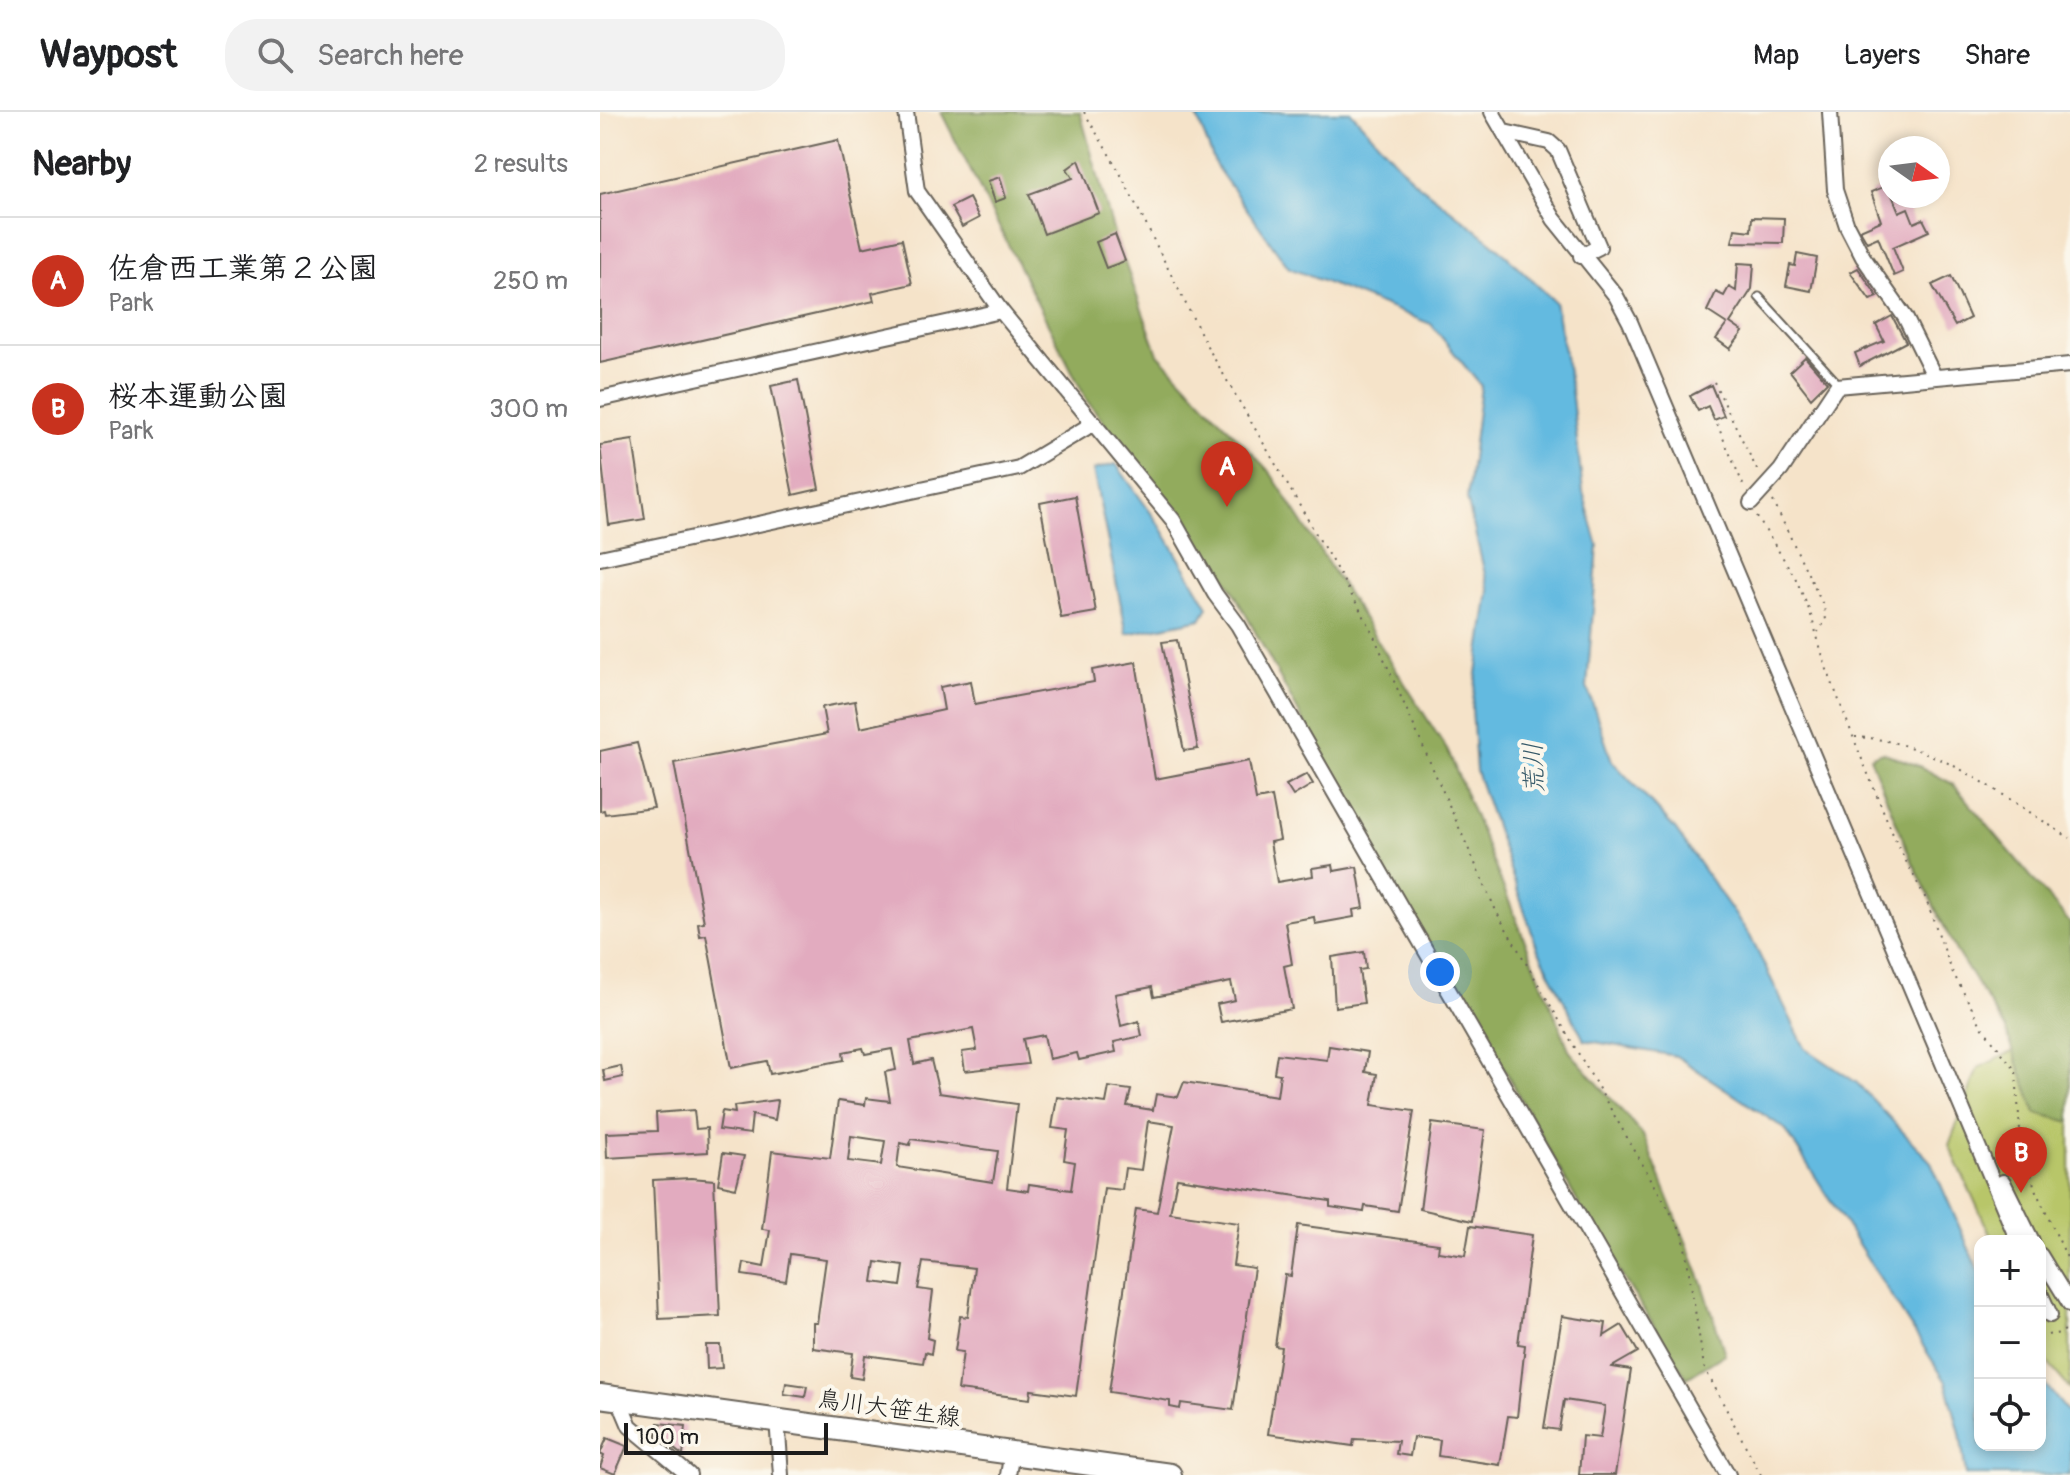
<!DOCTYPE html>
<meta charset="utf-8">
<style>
:root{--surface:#fff;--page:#f2f2f2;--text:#202124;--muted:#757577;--line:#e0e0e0;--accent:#c8321e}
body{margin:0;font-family:Pangolin,"Klee One",sans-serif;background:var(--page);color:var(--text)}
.controls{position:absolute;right:24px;bottom:24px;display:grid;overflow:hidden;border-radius:16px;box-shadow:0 4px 12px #0003}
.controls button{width:72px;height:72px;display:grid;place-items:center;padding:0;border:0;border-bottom:2px solid var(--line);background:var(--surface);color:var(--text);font:40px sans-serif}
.compass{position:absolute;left:1278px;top:24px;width:72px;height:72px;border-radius:50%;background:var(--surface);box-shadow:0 4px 12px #0003;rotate:104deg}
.scale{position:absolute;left:24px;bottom:20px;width:204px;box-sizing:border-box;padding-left:8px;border:4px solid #1c1c1c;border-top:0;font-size:22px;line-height:28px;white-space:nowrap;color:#1c1c1c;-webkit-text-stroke:6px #fbf7ec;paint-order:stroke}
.you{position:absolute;left:840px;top:860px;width:28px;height:28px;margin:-20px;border:6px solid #fff;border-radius:50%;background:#1a73e8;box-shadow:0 0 0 12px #1a73e833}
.badge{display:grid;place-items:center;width:52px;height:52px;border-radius:50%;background:var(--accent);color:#fff;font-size:26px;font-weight:700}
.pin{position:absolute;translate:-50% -66px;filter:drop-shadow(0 2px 4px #0008)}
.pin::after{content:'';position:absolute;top:42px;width:28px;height:24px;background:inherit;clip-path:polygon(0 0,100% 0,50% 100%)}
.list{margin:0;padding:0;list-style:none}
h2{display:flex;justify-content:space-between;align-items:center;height:104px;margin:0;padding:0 32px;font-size:34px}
h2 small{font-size:26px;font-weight:400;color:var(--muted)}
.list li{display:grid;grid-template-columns:52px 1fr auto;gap:24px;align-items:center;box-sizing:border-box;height:128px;padding:0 32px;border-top:2px solid var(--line)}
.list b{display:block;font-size:30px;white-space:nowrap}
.list p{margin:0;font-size:26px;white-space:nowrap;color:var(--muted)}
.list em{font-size:26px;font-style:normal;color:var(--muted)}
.icon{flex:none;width:44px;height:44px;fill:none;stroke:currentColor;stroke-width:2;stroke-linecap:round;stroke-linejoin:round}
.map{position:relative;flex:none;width:1470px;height:1363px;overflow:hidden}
header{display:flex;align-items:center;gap:48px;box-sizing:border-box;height:112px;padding:0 40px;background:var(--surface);border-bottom:2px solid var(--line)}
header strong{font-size:38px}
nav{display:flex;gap:44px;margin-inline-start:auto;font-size:28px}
.search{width:560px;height:72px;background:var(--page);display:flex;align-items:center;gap:20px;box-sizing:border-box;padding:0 28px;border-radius:32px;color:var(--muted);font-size:30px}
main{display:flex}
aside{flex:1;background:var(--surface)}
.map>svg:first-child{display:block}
.green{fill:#b8c669;stroke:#6a7142;stroke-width:2}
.forest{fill:#92ab5d;stroke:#57643c;stroke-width:2}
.water{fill:#63bae0;stroke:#406b7e;stroke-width:2}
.building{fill:#e2abbf;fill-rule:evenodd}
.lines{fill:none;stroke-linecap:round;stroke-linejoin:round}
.lane-casing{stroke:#686259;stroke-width:11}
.street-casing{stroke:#686259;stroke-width:18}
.secondary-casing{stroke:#686259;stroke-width:26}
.path{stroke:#686259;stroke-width:2;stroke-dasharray:2 6;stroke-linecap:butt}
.lane{stroke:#fff;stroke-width:7}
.street{stroke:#fff;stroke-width:14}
.secondary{stroke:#fff;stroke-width:22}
.labels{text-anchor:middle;stroke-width:8;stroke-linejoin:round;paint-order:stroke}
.street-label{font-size:24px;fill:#1c1c1c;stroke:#fbf7ec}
.water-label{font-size:26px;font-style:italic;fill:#385b6a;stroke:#fbf7ec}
</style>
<header>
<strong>Waypost</strong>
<div class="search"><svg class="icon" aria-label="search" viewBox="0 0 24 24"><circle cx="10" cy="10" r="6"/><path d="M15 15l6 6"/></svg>Search here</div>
<nav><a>Map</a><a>Layers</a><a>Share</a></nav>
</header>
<main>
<aside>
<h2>Nearby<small>2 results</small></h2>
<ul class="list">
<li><span class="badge">A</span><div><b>佐倉西工業第２公園</b><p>Park</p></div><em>250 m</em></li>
<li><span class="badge">B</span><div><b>桜本運動公園</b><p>Park</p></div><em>300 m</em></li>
</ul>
</aside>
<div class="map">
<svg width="1470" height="1363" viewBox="0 0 1470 1363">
<rect width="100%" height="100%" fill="#fbf7ec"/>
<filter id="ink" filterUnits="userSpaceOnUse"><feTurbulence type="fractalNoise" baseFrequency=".0125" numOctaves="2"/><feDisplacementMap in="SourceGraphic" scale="16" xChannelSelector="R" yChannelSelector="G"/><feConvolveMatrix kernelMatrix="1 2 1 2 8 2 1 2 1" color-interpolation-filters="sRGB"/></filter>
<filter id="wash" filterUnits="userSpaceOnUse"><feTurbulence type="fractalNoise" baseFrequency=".006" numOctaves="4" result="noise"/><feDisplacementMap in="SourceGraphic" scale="32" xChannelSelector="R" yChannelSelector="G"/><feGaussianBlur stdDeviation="1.8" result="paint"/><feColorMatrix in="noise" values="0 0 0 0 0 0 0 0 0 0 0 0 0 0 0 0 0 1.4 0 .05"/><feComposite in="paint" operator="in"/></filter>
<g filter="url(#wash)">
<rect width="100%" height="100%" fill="#f5e3c9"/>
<!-- green -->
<polygon class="green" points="1424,934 1470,948 1470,1277 1447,1250 1440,1234 1440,1129 1393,1129 1349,1033 1378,956"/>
<!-- forest -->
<g class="forest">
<polygon points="341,0 480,0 513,118 558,242 670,360 849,641 970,940 1043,1023 1103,1172 1125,1242 1087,1266 994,1120 880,913 779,750 624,462 509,328 504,310 487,289"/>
<polygon points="1282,640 1319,654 1353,672 1470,811 1470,1010 1436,1001 1405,916 1356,839 1311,747 1270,645"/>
</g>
<!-- water -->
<g class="water">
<polygon points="595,0 751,0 814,69 893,131 955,190 971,277 983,380 998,434 987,575 1012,649 1075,717 1150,824 1205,936 1257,971 1331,1050 1380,1162 1380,1333 1440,1333 1440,1266 1470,1303 1470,1363 1366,1363 1360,1321 1346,1270 1185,1017 1076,944 984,928 937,835 876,659 872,596 889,479 867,387 881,274 831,212 689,156 616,54"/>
<polygon points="516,352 561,415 608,495 601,507 527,522 493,358"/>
</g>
<g id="blocks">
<!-- building -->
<g class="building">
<polygon points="238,28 262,136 302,127 312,172 272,181 274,189 0,251 0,82"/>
<polygon points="479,48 499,101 444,122 429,82 473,66 467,57"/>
<polygon points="400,65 406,86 395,90 388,69"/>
<polygon points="1288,73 1299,100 1308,96 1314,111 1323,107 1329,119 1293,135 1303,160 1294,164 1278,125 1267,130 1260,118 1281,109 1271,80"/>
<polygon points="369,86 379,106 362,115 351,95"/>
<polygon points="1152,105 1184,106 1183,131 1132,130 1135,117 1151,119"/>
<polygon points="515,122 525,149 506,156 496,130"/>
<polygon points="1197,142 1217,146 1211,179 1186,174 1190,153 1195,154"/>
<polygon points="1138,151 1154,152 1152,177 1130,211 1143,220 1130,237 1116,227 1127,212 1107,199 1116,180 1124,184 1129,175 1136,179"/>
<polygon points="1258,156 1278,185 1270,188 1250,160"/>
<polygon points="1351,164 1370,206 1355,214 1332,173"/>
<polygon points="1292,204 1306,230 1260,254 1255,241 1284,229 1276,213"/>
<polygon points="1205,245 1227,270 1211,286 1190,259"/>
<polygon points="198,268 219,377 193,383 171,274"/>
<polygon points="1111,273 1124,304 1114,308 1108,294 1098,299 1090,284"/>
<polygon points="33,328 45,407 9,413 0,333"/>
<polygon points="475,384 496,500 461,506 440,391"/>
<polygon points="577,528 598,637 584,639 562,530"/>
<path d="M536,550l19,117 94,-18 7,39 16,-3 8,43 -10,2 7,40 36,-6 -1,-8 21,-3 1,6 23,-4 7,41 -11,2 1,7 -39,7 -1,-7 -29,5 7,42 -8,2 8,43 -71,13 -4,-18 18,-4 -4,-18 -77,15 -2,-10 -37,7 6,32 18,-5 3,15 -28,6 2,10 -37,8 -2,-7 -28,6 -5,-24 -21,4 5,25 -63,7 -3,-19 15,-2 -4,-21 -63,12 4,23 17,-4 8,33 78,11 -10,84 21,3 1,-7 42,6 4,-28 -11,-2 4,-30 -16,-2 5,-31 49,6 3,-16 22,3 -4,16 26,4 3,-16 22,3 6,-15 93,14 3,-22 -6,-1 3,-19 50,6 2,-14 39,6 -3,20 12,2 -5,31 42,6 -16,100 -33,-5 -1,6 -34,-5v-6l-153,-23 -7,35 69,10 -6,42 21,3 -21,142 -52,-7 -1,6 -10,-2v-6l-61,-9 27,-183 21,3 17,-87 -26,-4 -7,49 -16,-2 -3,22 -18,-2 -28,208 -45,-6 -1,9 -72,-9 5,-38 -8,-1 5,-35 8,1 6,-49 -51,-6 -5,27 15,2 -6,47 6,2 -2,14 -6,-2 -2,11 -58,-8 -3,24 -12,-2 3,-24 -40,-5v-25h4l9,-64 -36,-5 -4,27 -44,-6 2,-12 20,4 6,-37 -8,-1 10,-78 58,7 8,-57 27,4 1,-7 24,3 -5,-29 11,-2 -4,-21 -27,5 -2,-6 -20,4 1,8 -74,14 -3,-13 -36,7 -25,-133 -6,1 -2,-13 6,-1 -30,-159 153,-29 -5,-27 33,-6 5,27 84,-18 -4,-23 31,-6 4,23 119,-22 -2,-12zM251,1024l34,5 -4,24 -33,-4zM311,1027l87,12 -5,31 -96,-15 3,-24 10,2zM276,1150l28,4 -3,20 -28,-4z"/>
<polygon points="37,631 54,696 5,702 4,698 0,699 0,639"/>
<polygon points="707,662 713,672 693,684 686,673"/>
<polygon points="764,840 766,857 759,858 764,891 735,895 732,845"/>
<polygon points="21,954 23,965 5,969 3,958"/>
<polygon points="176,988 178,989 175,1008 152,1003 150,1022 119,1018 122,999 135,1001 134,994"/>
<polygon points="94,998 96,1017 107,1016 108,1040 7,1046 6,1021 57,1019 56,1001"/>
<polygon points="832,1011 885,1018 872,1109 820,1097"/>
<polygon points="123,1041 144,1044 136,1076 118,1072"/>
<polygon points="91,1066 114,1068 120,1204 59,1207 53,1068"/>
<polygon points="698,1113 839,1132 838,1140 865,1144 870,1114 932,1123 918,1232 925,1233 917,1305 908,1304 900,1353 838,1344 840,1328 813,1325 810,1344 796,1342 798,1329 754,1327 753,1334 668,1322 681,1235 675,1234 685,1163 691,1164"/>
<polygon points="962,1204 1006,1211 1004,1224 1022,1213 1038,1240 1012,1255 1031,1258 1015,1363 979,1363 982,1324 1000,1326 1005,1294 964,1288 959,1318 944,1316"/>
<polygon points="106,1233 120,1233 122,1256 107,1257"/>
<polygon points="186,1271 207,1274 205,1285 184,1282"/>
<polygon points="58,1311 86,1314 83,1344 57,1323"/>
<polygon points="7,1326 27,1334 15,1362 0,1356 4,1344 0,1342"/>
</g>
</g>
</g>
<g filter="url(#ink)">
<use href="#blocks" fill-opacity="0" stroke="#686259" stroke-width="2"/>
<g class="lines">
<defs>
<polyline id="lane" points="1159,185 1238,272"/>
<g id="street">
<polyline points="306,0 317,79 401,199 573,408 615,482 638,513 1128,1363"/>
<polyline points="892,0 954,107 1016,184 1030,210 1418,1129"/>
<polyline points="1230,0 1235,78 1247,114 1263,145 1305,205 1334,264"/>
<polyline points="904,20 949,30 958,38 999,135 981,144"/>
<polyline points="0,287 401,199"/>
<polyline points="1151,391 1181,358 1237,274 1470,253"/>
<polyline points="0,446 419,356 494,311"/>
<polyline points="1403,1070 1432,1129"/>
<polyline points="1440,1143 1470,1192"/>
<polyline points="1440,1181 1450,1203"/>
<polyline points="19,1288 30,1314 89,1363"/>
<polyline points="177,1306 181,1363"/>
<polyline points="408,1363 412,1340"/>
</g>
<polyline id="secondary" points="0,1284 570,1363"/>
</defs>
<!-- lane casing -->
<use href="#lane" class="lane-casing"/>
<!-- street casing -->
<use href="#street" class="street-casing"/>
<!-- secondary casing -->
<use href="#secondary" class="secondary-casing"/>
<!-- path -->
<g class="path">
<polyline points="484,0 519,59 607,234 769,513 897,801 1083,1122 1104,1255 1161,1363"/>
<polyline points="1114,270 1159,362"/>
<polyline points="1117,312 1145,377"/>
<polyline points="1173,389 1224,495 1226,508 1218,520"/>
<polyline points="1157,405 1195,465 1210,500 1226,555 1261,645 1297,732 1325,785 1352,859 1382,915 1416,959 1420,1019 1435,1077 1470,1152"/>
<path d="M1255,625c81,3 149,61 215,101"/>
<polyline points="1440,1224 1461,1221 1470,1214"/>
</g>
<!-- lane -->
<use href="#lane" class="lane"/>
<!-- street -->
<use href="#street" class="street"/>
<!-- secondary -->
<use href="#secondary" class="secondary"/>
</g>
</g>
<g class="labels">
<!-- street labels -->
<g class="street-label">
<text transform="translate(289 1296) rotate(8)" y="8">鳥川大笹生線</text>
</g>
<!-- water labels -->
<g class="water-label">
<text transform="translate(933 656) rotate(-92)" y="9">荒川</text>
</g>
</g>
</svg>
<div class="controls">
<button>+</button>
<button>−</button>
<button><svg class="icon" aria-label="locate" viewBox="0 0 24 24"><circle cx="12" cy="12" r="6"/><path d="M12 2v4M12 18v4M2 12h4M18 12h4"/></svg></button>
</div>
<svg class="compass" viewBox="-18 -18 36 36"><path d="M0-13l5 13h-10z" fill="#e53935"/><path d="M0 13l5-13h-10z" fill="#757577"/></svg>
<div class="scale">100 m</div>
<div class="you"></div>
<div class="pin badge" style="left:627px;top:395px">A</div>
<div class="pin badge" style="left:1421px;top:1081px">B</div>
</div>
</main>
